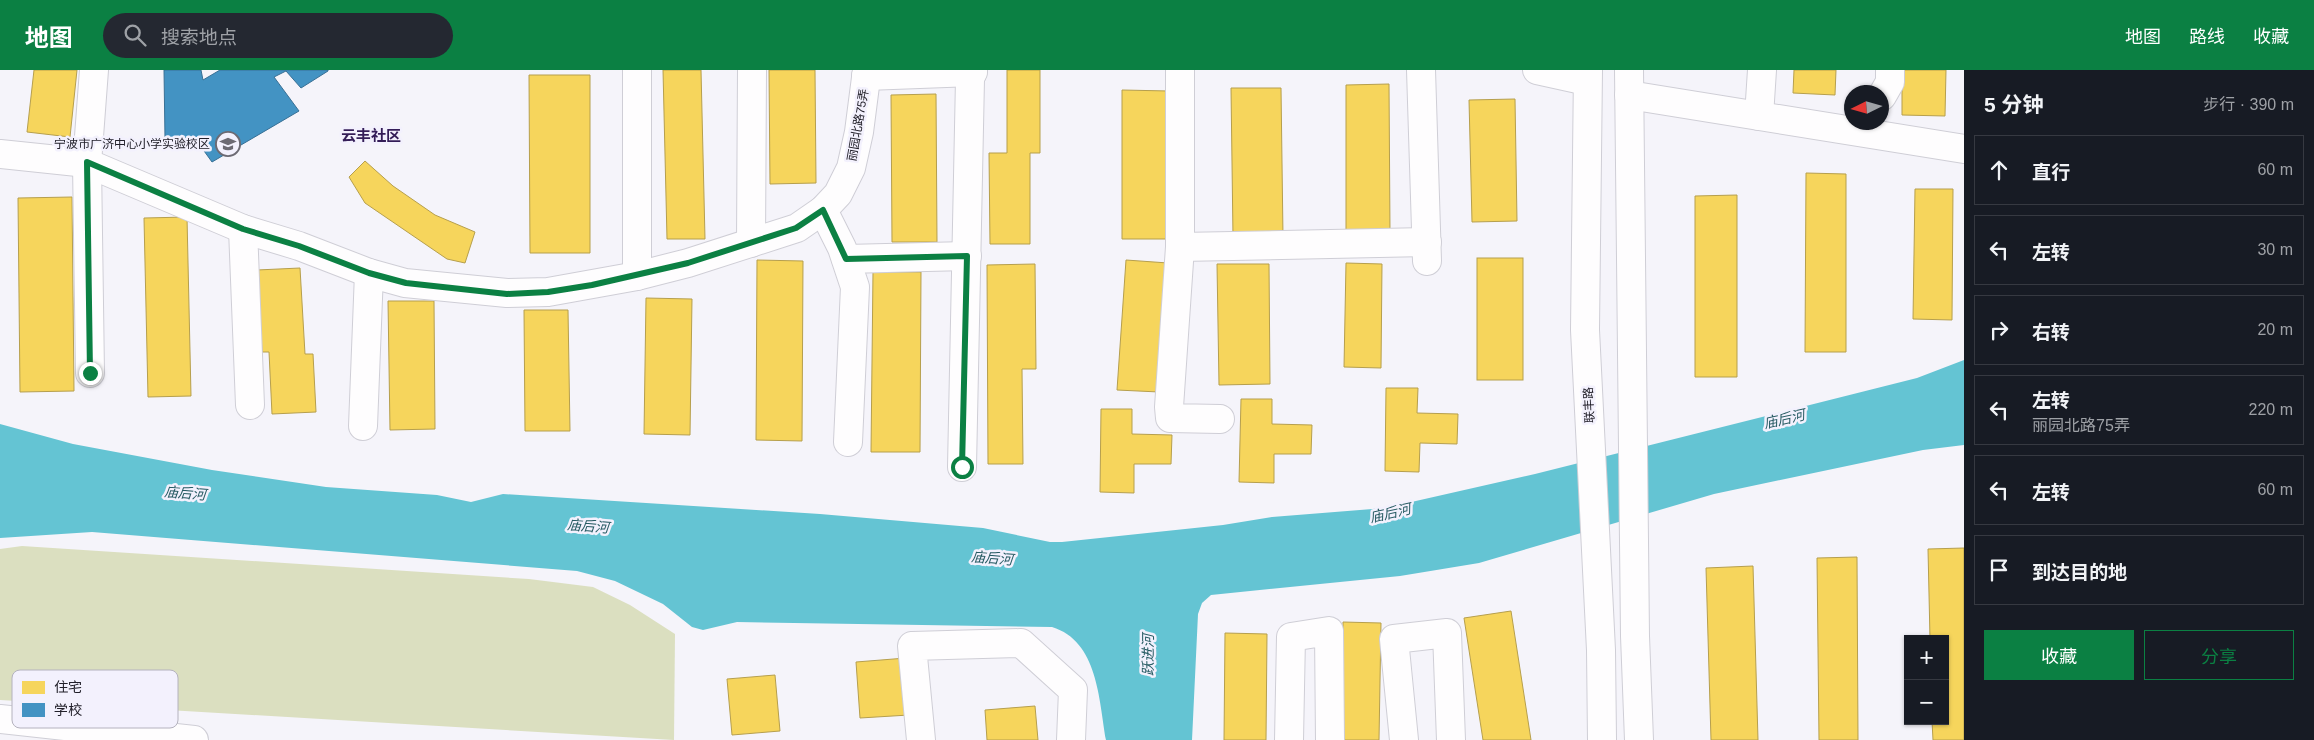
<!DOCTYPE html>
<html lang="zh">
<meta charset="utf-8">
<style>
:root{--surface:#171b24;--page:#242831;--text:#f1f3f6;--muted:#9ea1a6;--line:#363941;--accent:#0b8043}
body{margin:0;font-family:Arial,"Noto Sans SC",sans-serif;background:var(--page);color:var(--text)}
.controls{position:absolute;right:15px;bottom:15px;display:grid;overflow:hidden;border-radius:0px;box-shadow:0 1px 4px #0004}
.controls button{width:45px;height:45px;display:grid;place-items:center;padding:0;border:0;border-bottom:1px solid var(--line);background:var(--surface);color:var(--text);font:25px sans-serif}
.compass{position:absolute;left:1844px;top:15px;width:45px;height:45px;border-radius:50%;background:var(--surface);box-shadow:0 1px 4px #0004;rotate:265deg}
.stop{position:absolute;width:15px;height:15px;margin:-11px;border:4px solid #0b8043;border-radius:50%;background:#fff}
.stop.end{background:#0b8043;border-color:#fff;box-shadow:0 1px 5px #0008}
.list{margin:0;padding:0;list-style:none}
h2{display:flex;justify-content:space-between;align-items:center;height:65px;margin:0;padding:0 20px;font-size:21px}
h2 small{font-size:16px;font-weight:400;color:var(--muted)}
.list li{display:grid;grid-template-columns:32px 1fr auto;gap:15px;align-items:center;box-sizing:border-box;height:70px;margin:0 10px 10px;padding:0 10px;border:1px solid var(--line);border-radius:0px}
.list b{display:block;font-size:19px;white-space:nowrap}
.list p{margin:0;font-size:16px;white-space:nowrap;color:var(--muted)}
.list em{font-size:16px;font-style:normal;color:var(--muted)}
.actions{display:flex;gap:10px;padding:15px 20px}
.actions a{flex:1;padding:11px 0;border:1px solid var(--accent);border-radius:0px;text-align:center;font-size:18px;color:var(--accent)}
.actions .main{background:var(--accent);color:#fff}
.icon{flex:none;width:28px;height:28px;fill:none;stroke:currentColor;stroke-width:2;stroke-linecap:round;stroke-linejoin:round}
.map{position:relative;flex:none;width:1964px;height:670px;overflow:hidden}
header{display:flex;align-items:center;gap:30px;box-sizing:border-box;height:70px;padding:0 25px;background:var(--accent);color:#fff}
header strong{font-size:24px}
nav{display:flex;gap:28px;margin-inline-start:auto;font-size:18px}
.search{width:350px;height:45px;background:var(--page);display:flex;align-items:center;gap:12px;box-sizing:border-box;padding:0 18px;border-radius:28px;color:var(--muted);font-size:19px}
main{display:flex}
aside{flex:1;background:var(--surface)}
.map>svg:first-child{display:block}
.green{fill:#dbdfc0}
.water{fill:#64c4d3}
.homes{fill:#f6d55c;stroke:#b69f4d}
.schools{fill:#4393c3;stroke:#397095}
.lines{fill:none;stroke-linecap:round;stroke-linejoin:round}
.minor-casing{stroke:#cfced6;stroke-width:30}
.major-casing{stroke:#cfced6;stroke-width:30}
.minor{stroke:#fefdfe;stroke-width:28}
.major{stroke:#fefdfe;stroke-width:28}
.route{stroke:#0b8043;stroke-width:6}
.labels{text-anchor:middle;stroke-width:5;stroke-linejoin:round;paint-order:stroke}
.street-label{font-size:12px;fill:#22202a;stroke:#f3f1fd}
.poi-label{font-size:12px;fill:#22202a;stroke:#f3f1fd;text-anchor:end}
.water-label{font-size:14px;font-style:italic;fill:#275b63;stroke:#f3f1fd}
.quarter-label{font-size:15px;font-weight:bold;fill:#341d57;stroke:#f3f1fd}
.key{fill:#f3f1fd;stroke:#b4b2be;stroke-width:1}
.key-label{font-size:14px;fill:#22202a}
</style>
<header>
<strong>地图</strong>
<div class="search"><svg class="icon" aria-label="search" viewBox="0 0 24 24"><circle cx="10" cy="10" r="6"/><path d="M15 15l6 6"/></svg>搜索地点</div>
<nav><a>地图</a><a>路线</a><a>收藏</a></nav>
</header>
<main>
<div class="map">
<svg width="1964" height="670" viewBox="0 0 1964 670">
<rect width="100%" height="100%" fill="#f5f4fa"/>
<!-- green -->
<polygon class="green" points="22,476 529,509 593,517 630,535 675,564 674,670 0,630 0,479"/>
<!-- water -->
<path class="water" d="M1964,290v85l-41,5 -209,44 -235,69 -79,13 -189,19 -9,8 -4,11 -6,126h-86c-7,-40 -8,-99 -54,-113l-315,-5 -34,8 -11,-3 -29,-23 -48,-23 -38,-10 -485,-39 -92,6v-114l73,20 139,26 114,17 111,8 34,7 32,-8 317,20 163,14 67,14h12l161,-17 49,-8 113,-9 150,-34 382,-96z"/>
<!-- homes -->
<g class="homes">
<polygon points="34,0 77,0 70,67 27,62"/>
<polygon points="663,0 701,0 705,169 667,169"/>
<polygon points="769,0 815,0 816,113 770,114"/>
<polygon points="1007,0 1040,0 1040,83 1030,83 1030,174 990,174 989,83 1007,83"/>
<polygon points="1794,0 1836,0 1835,25 1793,23"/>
<polygon points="1902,0 1946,0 1945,46 1902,45"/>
<polygon points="529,5 590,5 590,183 530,183"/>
<polygon points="1389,14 1390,163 1346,163 1346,15"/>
<polygon points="1231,18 1281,18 1283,167 1233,167"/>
<polygon points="1122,20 1169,21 1169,169 1122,169"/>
<polygon points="936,24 937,172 892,172 891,25"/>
<polygon points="1515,29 1517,151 1472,152 1469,30"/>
<polygon points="365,91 393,116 435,145 475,162 465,193 447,189 365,133 349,107"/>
<polygon points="1806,103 1846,104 1846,282 1805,282"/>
<polygon points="1915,119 1953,119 1952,250 1913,249"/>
<polygon points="1737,125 1737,307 1695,307 1695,126"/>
<polygon points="72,127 74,321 20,322 18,128"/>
<polygon points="187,147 191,326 148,327 144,148"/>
<rect x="1477" y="188" width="46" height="122"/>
<polygon points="757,190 803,191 802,371 756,370"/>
<polygon points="1126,190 1168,193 1159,322 1117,320"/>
<polygon points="1346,193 1382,194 1381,298 1344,297"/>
<polygon points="1035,194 1036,299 1022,299 1023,394 988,394 987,195"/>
<polygon points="1217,194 1269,194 1270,314 1219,315"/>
<polygon points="300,198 305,284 313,284 316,342 272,344 269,282 262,282 257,200"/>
<polygon points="873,202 921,202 920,382 871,382"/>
<polygon points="646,228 692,229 690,365 644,364"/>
<polygon points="388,231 434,231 435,359 390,360"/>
<polygon points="524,240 568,240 570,361 525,361"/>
<polygon points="1386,318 1418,318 1417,343 1458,344 1457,374 1420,373 1419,402 1385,401"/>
<polygon points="1241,329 1272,329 1272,354 1312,355 1311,384 1274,384 1274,413 1239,412"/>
<polygon points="1101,339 1132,339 1132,364 1172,365 1171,394 1134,394 1134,423 1100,422"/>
<polygon points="1964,478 1964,670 1933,670 1932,651 1945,651 1945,569 1930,569 1928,479"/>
<polygon points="1857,487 1858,670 1819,670 1817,488"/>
<polygon points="1753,496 1758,670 1711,670 1706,498"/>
<polygon points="1511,541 1531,670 1483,670 1464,548"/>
<polygon points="1343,552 1381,553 1379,670 1342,670"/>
<polygon points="1225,563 1267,564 1266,670 1224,670"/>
<polygon points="906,588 909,645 860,648 856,592"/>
<polygon points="775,605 780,661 732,665 727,609"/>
<polygon points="1035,636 1038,670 987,670 985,640"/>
</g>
<!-- schools -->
<polygon class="schools" points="164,0 201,0 203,10 220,0 328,0 328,1 301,18 286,1 274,7 299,41 212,92 194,67 165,69"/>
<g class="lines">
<defs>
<g id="minor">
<polyline points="1180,0 1180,177 1427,172"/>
<polyline points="1421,0 1427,191"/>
<polyline points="1537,0 1587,11"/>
<polyline points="866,6 973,2"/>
<polyline points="1629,25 1964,79"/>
<polyline points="1882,26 1890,12 1890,0"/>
<polyline points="1759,46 1762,0"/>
<polyline points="0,84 87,93 243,159 299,176 369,203 405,213 507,223 548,222 637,206 688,193 797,158 823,140 838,124 851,98 859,62 867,0"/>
<polyline points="823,140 842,178 855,217 848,372"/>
<polyline points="243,159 250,335"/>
<polyline points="751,173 752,0"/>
<polyline points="1180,177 1169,337 1170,348 1220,349"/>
<polyline points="846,189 967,186"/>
<polyline points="637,206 637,0"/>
<polyline points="90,303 87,93 94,0"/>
<polyline points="363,356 369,203"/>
<polyline points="962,397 970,9 973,0"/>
<polyline points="0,649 194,670"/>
<polyline points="921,670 912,576 1021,573 1073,620 1071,670"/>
<polyline points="1289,670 1291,567 1329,561 1330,670"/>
<polyline points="1404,670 1394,569 1447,563 1451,670"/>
</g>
<g id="major">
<polyline points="1588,0 1585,260 1601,580 1602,670"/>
<polyline points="1629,0 1635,566 1639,670"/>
</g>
</defs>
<!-- minor casing -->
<use href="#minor" class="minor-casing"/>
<!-- major casing -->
<use href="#major" class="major-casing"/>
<!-- minor -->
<use href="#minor" class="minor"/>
<!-- major -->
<use href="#major" class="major"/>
</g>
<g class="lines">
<!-- route -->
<polyline class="route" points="90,303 87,92 243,159 299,176 369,203 406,213 507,224 548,222 592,215 688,193 796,158 823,140 846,189 967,186 962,397"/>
</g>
<!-- icons -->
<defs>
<symbol id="school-ring" viewBox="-11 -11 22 22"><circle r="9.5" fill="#f3f1fd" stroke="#6c6a73" stroke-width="1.5"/><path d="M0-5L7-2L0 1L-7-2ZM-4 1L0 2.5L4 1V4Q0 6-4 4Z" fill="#6c6a73"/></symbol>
</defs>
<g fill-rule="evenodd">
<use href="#school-ring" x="214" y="60" width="28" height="28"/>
</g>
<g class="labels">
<!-- street labels -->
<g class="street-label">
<text transform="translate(858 55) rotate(-80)" y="4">丽园北路75弄</text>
<text transform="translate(1589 335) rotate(-93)" y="4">联丰路</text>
</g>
<!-- poi labels -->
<g class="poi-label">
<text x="210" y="78">宁波市广济中心小学实验校区</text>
</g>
<!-- water labels -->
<g class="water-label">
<text transform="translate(1784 349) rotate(-13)" y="5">庙后河</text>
<text transform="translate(185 423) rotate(5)" y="5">庙后河</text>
<text transform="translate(1390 443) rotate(-13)" y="5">庙后河</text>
<text transform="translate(588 456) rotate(5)" y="5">庙后河</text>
<text transform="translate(992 488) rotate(5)" y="5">庙后河</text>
<text transform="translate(1148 585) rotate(-90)" y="5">跃进河</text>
</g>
<!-- quarter labels -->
<g class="quarter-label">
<text x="371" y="71">云丰社区</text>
</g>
</g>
<!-- legend -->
<rect x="12" y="600" width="166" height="58" rx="8" class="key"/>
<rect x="22" y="611" width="23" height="13" fill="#f6d55c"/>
<rect x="22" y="633" width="23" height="14" fill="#4393c3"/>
<g class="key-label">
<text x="54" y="622">住宅</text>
<text x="54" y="645">学校</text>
</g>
</svg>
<div class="controls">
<button>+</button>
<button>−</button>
</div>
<svg class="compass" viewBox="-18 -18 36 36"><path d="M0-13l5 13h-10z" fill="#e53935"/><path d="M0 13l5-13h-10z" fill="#9ea1a6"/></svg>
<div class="stop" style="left:962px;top:397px"></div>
<div class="stop end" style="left:90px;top:303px"></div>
</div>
<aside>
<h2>5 分钟<small>步行 · 390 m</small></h2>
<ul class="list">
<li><svg class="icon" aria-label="ahead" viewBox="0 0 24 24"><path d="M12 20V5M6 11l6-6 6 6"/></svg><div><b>直行</b></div><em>60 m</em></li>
<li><svg class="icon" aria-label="left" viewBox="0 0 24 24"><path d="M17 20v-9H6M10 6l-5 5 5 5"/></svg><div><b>左转</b></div><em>30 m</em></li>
<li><svg class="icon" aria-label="right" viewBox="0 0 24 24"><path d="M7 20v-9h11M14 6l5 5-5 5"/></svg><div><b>右转</b></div><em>20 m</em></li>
<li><svg class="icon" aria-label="left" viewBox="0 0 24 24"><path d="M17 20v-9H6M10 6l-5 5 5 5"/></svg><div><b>左转</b><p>丽园北路75弄</p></div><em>220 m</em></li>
<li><svg class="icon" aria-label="left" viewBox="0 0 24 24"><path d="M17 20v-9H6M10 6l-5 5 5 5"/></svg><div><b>左转</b></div><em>60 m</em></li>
<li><svg class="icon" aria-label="arrive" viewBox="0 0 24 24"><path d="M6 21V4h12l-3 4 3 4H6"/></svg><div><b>到达目的地</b></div></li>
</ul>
<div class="actions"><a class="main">收藏</a><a>分享</a></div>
</aside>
</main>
